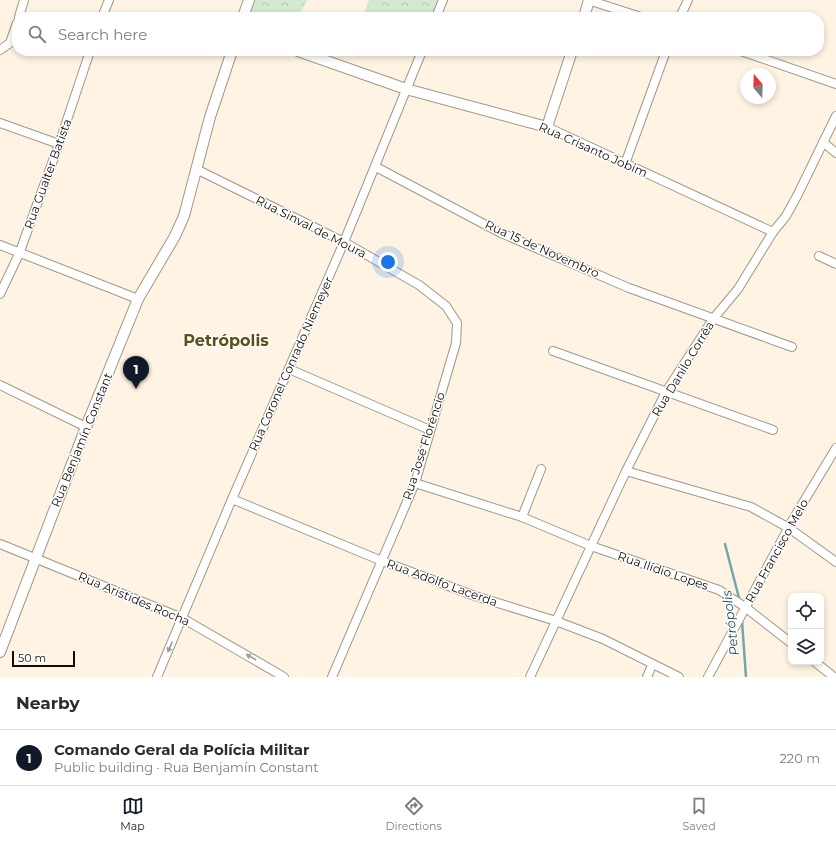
<!DOCTYPE html>
<meta charset="utf-8">
<style>
:root{--surface:#fff;--page:#f2f2f3;--text:#2b2b33;--muted:#7c7c81;--line:#e1e1e2;--accent:#111827}
body{margin:0;font-family:Montserrat,sans-serif;background:var(--page);color:var(--text)}
.controls{position:absolute;right:12px;bottom:12px;display:grid;overflow:hidden;border-radius:8px;box-shadow:0 2px 6px #0003}
.controls button{width:36px;height:36px;display:grid;place-items:center;padding:0;border:0;border-bottom:1px solid var(--line);background:var(--surface);color:var(--text);font:20px sans-serif}
.compass{position:absolute;left:740px;top:68px;width:36px;height:36px;border-radius:50%;background:var(--surface);box-shadow:0 2px 6px #0003;rotate:341deg}
.scale{position:absolute;left:12px;bottom:10px;width:63px;box-sizing:border-box;padding-left:4px;border:2px solid #110d08;border-top:0;font-size:11px;line-height:14px;white-space:nowrap;color:#110d08;-webkit-text-stroke:3px #fff;paint-order:stroke}
.you{position:absolute;left:388px;top:262px;width:14px;height:14px;margin:-10px;border:3px solid #fff;border-radius:50%;background:#1a73e8;box-shadow:0 0 0 6px #1a73e833}
.badge{display:grid;place-items:center;width:26px;height:26px;border-radius:50%;background:var(--accent);color:#fff;font-size:13px;font-weight:700}
.pin{position:absolute;translate:-50% -33px;filter:drop-shadow(0 1px 2px #0008)}
.pin::after{content:'';position:absolute;top:21px;width:14px;height:12px;background:inherit;clip-path:polygon(0 0,100% 0,50% 100%)}
.list{margin:0;padding:0;list-style:none}
h2{display:flex;justify-content:space-between;align-items:center;height:52px;margin:0;padding:0 16px;font-size:17px}
h2 small{font-size:13px;font-weight:400;color:var(--muted)}
.list li{display:grid;grid-template-columns:26px 1fr auto;gap:12px;align-items:center;box-sizing:border-box;height:56px;padding:0 16px;border-top:1px solid var(--line)}
.list b{display:block;font-size:15px;white-space:nowrap}
.list p{margin:0;font-size:13px;white-space:nowrap;color:var(--muted)}
.list em{font-size:13px;font-style:normal;color:var(--muted)}
.icon{flex:none;width:22px;height:22px;fill:none;stroke:currentColor;stroke-width:2;stroke-linecap:round;stroke-linejoin:round}
.map{position:relative;flex:none;width:836px;height:677px;overflow:hidden}
.search{position:absolute;background:var(--surface);box-shadow:0 2px 6px #0003;left:12px;right:12px;top:12px;height:44px;display:flex;align-items:center;gap:10px;box-sizing:border-box;padding:0 14px;border-radius:16px;color:var(--muted);font-size:15px}
.sheet{height:108px;background:var(--surface)}
nav{display:flex;justify-content:space-around;align-items:center;box-sizing:border-box;height:56px;border-top:1px solid var(--line);background:var(--surface);font-size:11px;color:var(--muted)}
nav a{display:grid;justify-items:center;gap:2px}
nav .on{color:var(--accent)}
.map>svg:first-child{display:block}
.forest{fill:url(#forest-crowns)}
.lines{fill:none;stroke-linecap:round;stroke-linejoin:round}
.stream{stroke:#75a6ad;stroke-width:2.5}
.minor-casing{stroke:#a29788;stroke-width:10}
.tertiary-casing{stroke:#a29788;stroke-width:12}
.minor{stroke:#fff;stroke-width:8}
.tertiary{stroke:#fff;stroke-width:10}
.oneway{fill:#a09e9c}
.labels{text-anchor:middle;stroke-width:3;stroke-linejoin:round;paint-order:stroke}
.street-label{font-size:12px;fill:#110d08;stroke:#fff}
.water-label{font-size:13px;font-style:italic;fill:#1b484e;stroke:#fff}
.district-label{font-size:16px;font-weight:bold;fill:#595012;stroke:#fff}
</style>
<div class="map">
<svg width="836" height="677" viewBox="0 0 836 677">
<defs>
<pattern id="forest-crowns" width="20" height="18" patternUnits="userSpaceOnUse"><rect width="20" height="18" fill="#d2ead2"/><path d="M2 6a3 3 0 1 1 6 0M12 15a3 3 0 1 1 6 0" fill="none" stroke="#b3c8b3"/></pattern>
</defs>
<rect width="100%" height="100%" fill="#fff3e3"/>
<!-- forest -->
<g class="forest">
<polygon points="255,0 307,0 298,17 249,17"/>
<polygon points="369,0 438,0 431,17 363,17"/>
</g>
<g class="lines">
<!-- stream -->
<g class="stream">
<polyline points="725,544 740,602"/>
<polyline points="742,621 746,677"/>
</g>
<defs>
<g id="minor">
<polyline points="588,0 641,17"/>
<polyline points="19,17 24,0"/>
<polyline points="102,17 109,0"/>
<polyline points="436,17 443,0"/>
<polyline points="680,17 688,0"/>
<polyline points="0,50 10,43 17,23"/>
<polyline points="741,51 836,84"/>
<polyline points="0,123 59,144"/>
<polyline points="547,127 773,232"/>
<polyline points="823,142 836,153"/>
<polyline points="625,164 666,51"/>
<polyline points="376,167 501,233 629,288 792,347"/>
<polyline points="196,169 344,242 419,285 446,306 457,323 456,343 415,483 332,677"/>
<polyline points="0,245 138,299"/>
<polyline points="819,256 836,264"/>
<polyline points="0,294 19,254 59,144 90,51"/>
<polyline points="553,351 773,430"/>
<polyline points="289,369 430,430"/>
<polyline points="0,385 86,427"/>
<polyline points="626,471 751,507 789,528 836,562"/>
<polyline points="415,483 522,517 591,546 719,590 745,607 791,643"/>
<polyline points="232,499 382,561 475,596 556,621 603,639 679,677"/>
<polyline points="522,517 541,469"/>
<polyline points="0,544 182,618 284,677"/>
<polyline points="815,662 834,677"/>
<polyline points="157,677 232,499 344,242 422,51"/>
<polyline points="530,677 626,471 666,392 713,319 738,289 773,232 786,216 797,196 836,116"/>
<polyline points="647,677 652,665"/>
<polyline points="708,677 792,521 836,448"/>
</g>
<g id="tertiary">
<polyline points="243,17 249,0"/>
<polyline points="584,17 589,0"/>
<polyline points="298,51 406,89 547,127 572,51"/>
<polyline points="0,652 86,427 138,299 175,236 184,216 210,117 232,51"/>
</g>
</defs>
<!-- minor casing -->
<use href="#minor" class="minor-casing"/>
<!-- tertiary casing -->
<use href="#tertiary" class="tertiary-casing"/>
<!-- minor -->
<use href="#minor" class="minor"/>
<!-- tertiary -->
<use href="#tertiary" class="tertiary"/>
</g>
<!-- one-way arrows -->
<defs><path id="oneway-solid" d="M-6-.8H1V-3.2L6.5 0L1 3.2V.8H-6Z"/></defs>
<g class="oneway">
<use href="#oneway-solid" transform="translate(170 647) rotate(113)"/>
<use href="#oneway-solid" transform="translate(251 657) rotate(-150)"/>
</g>
<g class="labels">
<!-- street labels -->
<g class="street-label">
<text transform="translate(593 150) rotate(24)" y="4">Rua Crisanto Jobim</text>
<text transform="translate(48 174) rotate(-70)" y="4">Rua Gualter Batista</text>
<text transform="translate(311 227) rotate(27)" y="4">Rua Sinval de Moura</text>
<text transform="translate(542 249) rotate(24)" y="4">Rua 15 de Novembro</text>
<text transform="translate(291 364) rotate(-66)" y="4">Rua Coronel Conrado Niemeyer</text>
<text transform="translate(683 369) rotate(-59)" y="4">Rua Danilo Corrêa</text>
<text transform="translate(82 440) rotate(-68)" y="4">Rua Benjamín Constant</text>
<text transform="translate(424 446) rotate(-72)" y="4">Rua José Florêncio</text>
<text transform="translate(777 551) rotate(-61)" y="4">Rua Francisco Melo</text>
<text transform="translate(663 571) rotate(19)" y="4">Rua Ilídio Lopes</text>
<text transform="translate(442 583) rotate(20)" y="4">Rua Adolfo Lacerda</text>
<text transform="translate(134 599) rotate(23)" y="4">Rua Aristides Rocha</text>
</g>
<!-- water labels -->
<g class="water-label">
<text transform="translate(730 623) rotate(-97)" y="5">Petrópolis</text>
</g>
<!-- district labels -->
<g class="district-label">
<text x="226" y="346">Petrópolis</text>
</g>
</g>
</svg>
<div class="controls">
<button><svg class="icon" aria-label="locate" viewBox="0 0 24 24"><circle cx="12" cy="12" r="6"/><path d="M12 2v4M12 18v4M2 12h4M18 12h4"/></svg></button>
<button><svg class="icon" aria-label="layers" viewBox="0 0 24 24"><path d="M12 4l9 5-9 5-9-5zM3 14l9 5 9-5"/></svg></button>
</div>
<svg class="compass" viewBox="-18 -18 36 36"><path d="M0-13l5 13h-10z" fill="#e53935"/><path d="M0 13l5-13h-10z" fill="#7c7c81"/></svg>
<div class="scale">50 m</div>
<div class="you"></div>
<div class="pin badge" style="left:136px;top:389px">1</div>
<div class="search"><svg class="icon" aria-label="search" viewBox="0 0 24 24"><circle cx="10" cy="10" r="6"/><path d="M15 15l6 6"/></svg>Search here</div>
</div>
<section class="sheet">
<h2>Nearby<small></small></h2>
<ul class="list">
<li><span class="badge">1</span><div><b>Comando Geral da Polícia Militar</b><p>Public building · Rua Benjamín Constant</p></div><em>220 m</em></li>
</ul>
</section>
<nav>
<a class="on"><svg class="icon" aria-label="map" viewBox="0 0 24 24"><path d="M3 6l6-2 6 2 6-2v14l-6 2-6-2-6 2zM9 4v14M15 6v14"/></svg>Map</a>
<a><svg class="icon" aria-label="directions" viewBox="0 0 24 24"><path d="M12 3l9 9-9 9-9-9zM9 14v-3h6M13 9l2 2-2 2"/></svg>Directions</a>
<a><svg class="icon" aria-label="saved" viewBox="0 0 24 24"><path d="M7 4h10v16l-5-4-5 4z"/></svg>Saved</a>
</nav>
